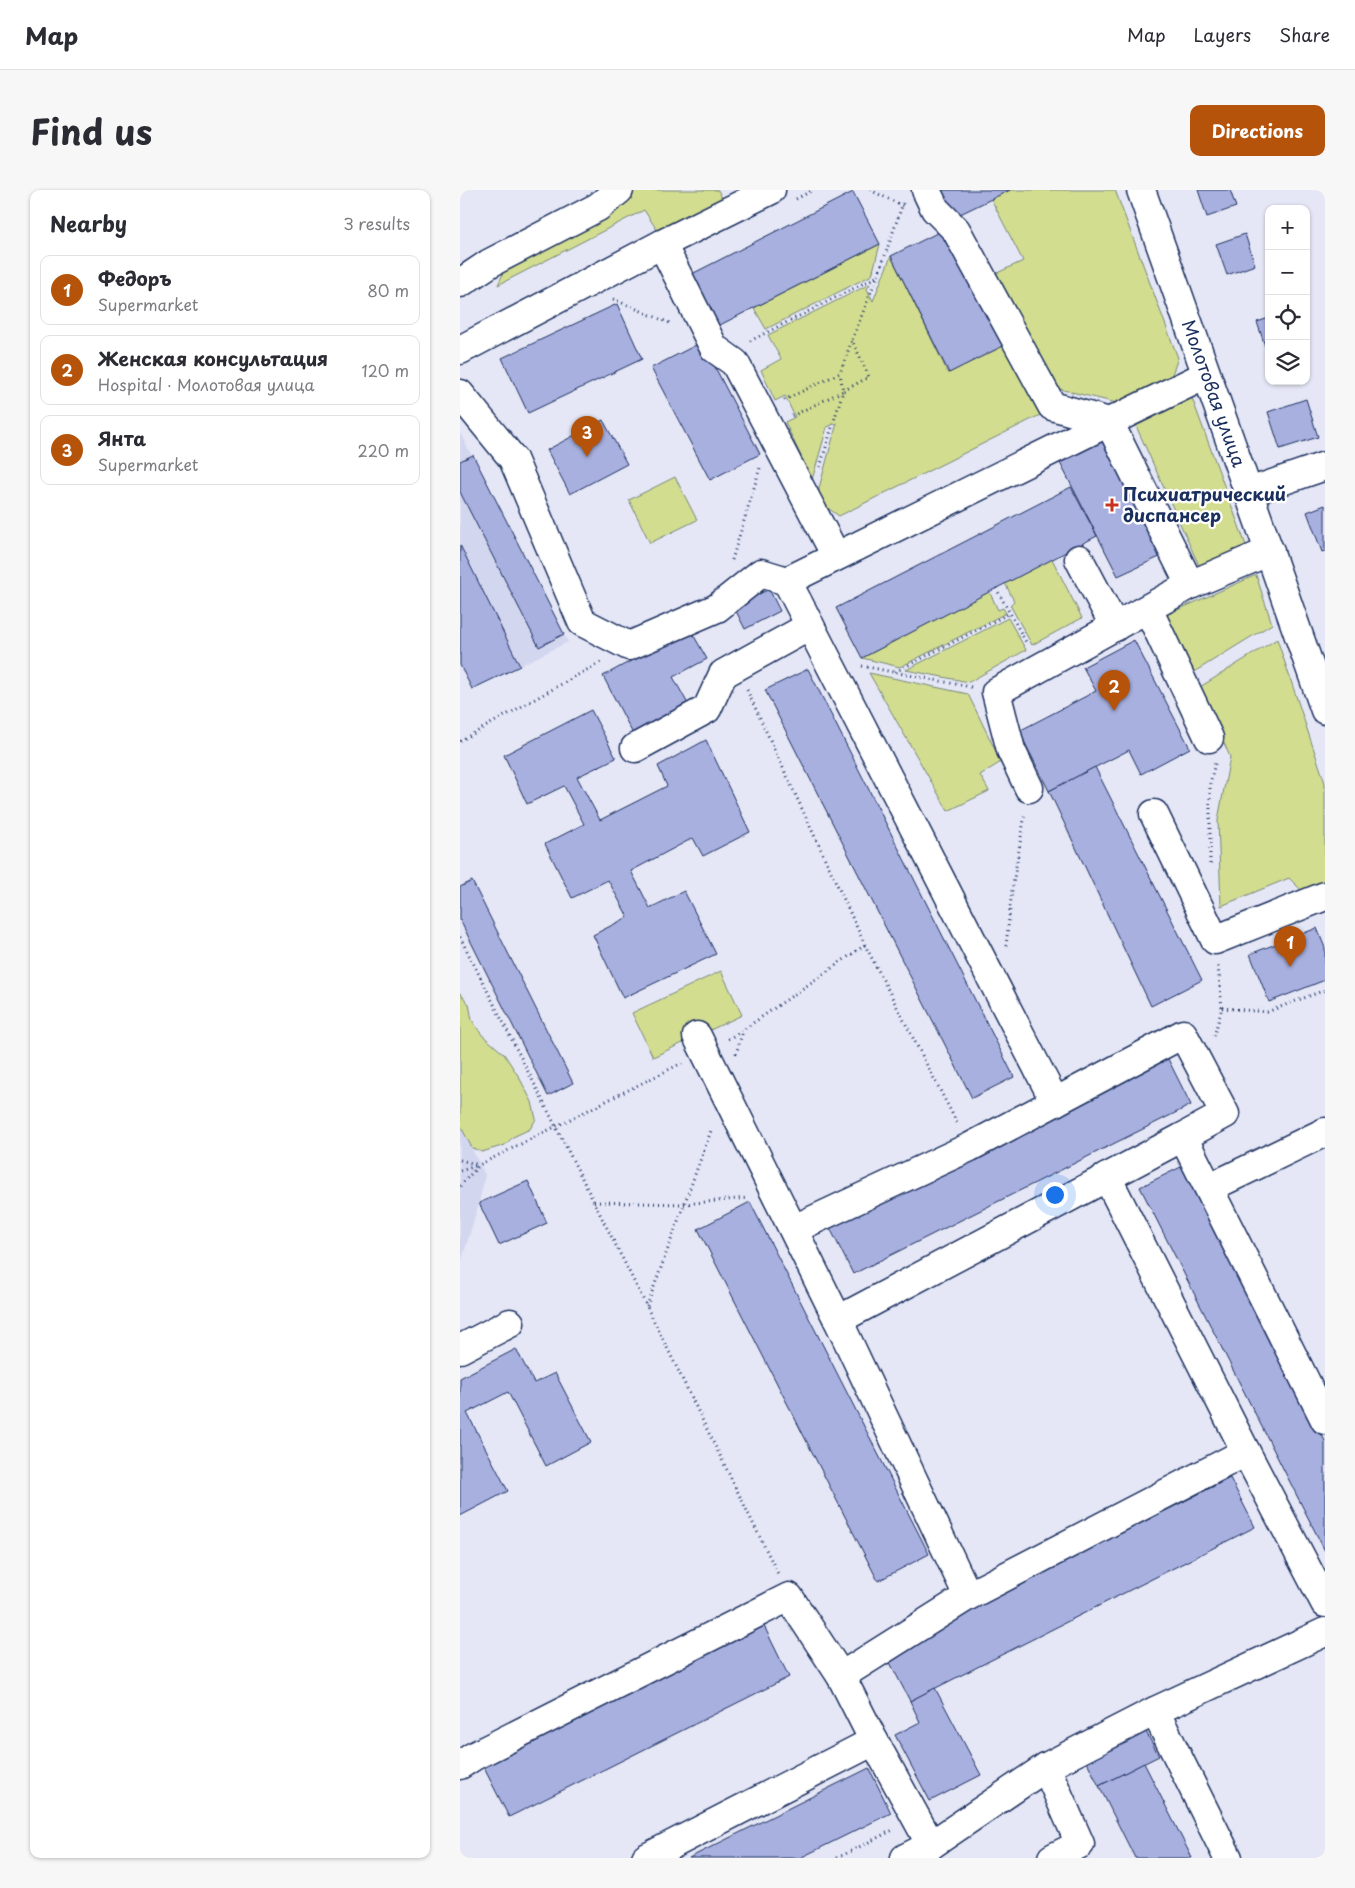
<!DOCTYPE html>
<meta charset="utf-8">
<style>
:root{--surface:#fff;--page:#f7f7f7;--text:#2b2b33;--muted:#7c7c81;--line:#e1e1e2;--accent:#b45309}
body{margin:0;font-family:"Playpen Sans",sans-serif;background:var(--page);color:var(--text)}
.controls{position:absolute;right:15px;top:15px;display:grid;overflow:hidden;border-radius:10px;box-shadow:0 1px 4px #0004}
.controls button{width:45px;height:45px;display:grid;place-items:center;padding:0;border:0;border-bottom:1px solid var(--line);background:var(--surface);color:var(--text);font:25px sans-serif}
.you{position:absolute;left:594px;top:1004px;width:18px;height:18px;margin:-12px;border:4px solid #fff;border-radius:50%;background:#1a73e8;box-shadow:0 0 0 8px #1a73e833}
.badge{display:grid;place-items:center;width:32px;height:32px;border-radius:50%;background:var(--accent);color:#fff;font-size:16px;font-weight:700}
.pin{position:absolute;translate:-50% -41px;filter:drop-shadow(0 1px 2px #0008)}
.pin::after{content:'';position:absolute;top:26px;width:18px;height:15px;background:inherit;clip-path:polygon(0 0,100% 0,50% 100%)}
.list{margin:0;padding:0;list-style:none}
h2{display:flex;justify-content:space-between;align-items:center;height:65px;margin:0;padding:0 20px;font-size:21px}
h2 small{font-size:16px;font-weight:400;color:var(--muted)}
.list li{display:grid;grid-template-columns:32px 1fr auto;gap:15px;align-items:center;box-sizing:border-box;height:70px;margin:0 10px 10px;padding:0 10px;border:1px solid var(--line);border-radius:10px}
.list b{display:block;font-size:19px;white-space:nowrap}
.list p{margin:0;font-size:16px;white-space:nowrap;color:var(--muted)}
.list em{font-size:16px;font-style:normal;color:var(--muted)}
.icon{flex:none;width:28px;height:28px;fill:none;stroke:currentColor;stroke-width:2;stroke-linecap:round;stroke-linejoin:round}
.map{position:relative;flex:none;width:865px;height:1668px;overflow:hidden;border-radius:10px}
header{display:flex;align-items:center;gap:30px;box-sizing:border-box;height:70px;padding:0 25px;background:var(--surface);border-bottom:1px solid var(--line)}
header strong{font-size:24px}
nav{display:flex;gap:28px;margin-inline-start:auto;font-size:18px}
.intro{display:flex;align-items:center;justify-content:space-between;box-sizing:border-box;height:120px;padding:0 30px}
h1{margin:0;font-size:35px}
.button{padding:12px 22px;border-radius:10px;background:var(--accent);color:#fff;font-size:18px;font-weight:700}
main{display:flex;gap:30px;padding:0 30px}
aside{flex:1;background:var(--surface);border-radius:10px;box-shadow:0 1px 4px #0004}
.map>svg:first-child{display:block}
.built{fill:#d3d6ef}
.green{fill:#d2dd90;stroke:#768677}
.building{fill:#a8b0e0;stroke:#1b2f5e}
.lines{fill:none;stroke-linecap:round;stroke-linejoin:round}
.minor-casing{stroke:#1b2f5e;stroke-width:31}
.path{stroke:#1b2f5e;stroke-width:3;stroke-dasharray:1 4;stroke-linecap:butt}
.minor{stroke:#fff;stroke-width:28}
.poi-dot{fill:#c8321e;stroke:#fff;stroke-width:2}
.labels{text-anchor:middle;stroke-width:4.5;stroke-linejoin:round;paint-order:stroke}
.street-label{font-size:18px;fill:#1b2f5e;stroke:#fff}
.poi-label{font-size:18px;font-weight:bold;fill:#1b2f5e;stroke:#fff;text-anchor:start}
</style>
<header>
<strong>Map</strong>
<nav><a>Map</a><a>Layers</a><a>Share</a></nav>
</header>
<div class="intro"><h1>Find us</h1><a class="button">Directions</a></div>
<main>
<aside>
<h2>Nearby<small>3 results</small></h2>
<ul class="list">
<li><span class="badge">1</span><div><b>Федоръ</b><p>Supermarket</p></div><em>80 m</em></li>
<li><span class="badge">2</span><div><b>Женская консультация</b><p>Hospital · Молотовая улица</p></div><em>120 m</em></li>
<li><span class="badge">3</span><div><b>Янта</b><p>Supermarket</p></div><em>220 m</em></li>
</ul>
</aside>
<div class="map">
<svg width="865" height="1668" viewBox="0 0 865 1668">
<rect width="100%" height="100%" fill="#e5e7f6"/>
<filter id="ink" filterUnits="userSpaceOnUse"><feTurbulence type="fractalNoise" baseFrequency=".02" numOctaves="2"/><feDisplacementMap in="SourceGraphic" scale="10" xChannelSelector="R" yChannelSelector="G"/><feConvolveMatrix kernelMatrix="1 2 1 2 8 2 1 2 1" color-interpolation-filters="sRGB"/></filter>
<g filter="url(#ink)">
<!-- built -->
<g class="built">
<polygon points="0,243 108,452 12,499 0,475"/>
<polygon points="0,935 25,985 19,1013 0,1076"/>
</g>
<!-- green -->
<g class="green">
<polygon points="175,0 258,0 262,8 197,40 184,20 38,95 47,74 152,19"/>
<polygon points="550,0 655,0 718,168 711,187 657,213 595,198 535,84 563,71 531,9"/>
<polygon points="420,54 412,85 306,139 294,118"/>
<polygon points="431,66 488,183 543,156 582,224 379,326 359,312 359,298 377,233 367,237 352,290 325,232 335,227 325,206 315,211 301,180 321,169 308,145 410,94 407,99 413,111"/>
<polygon points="732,208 787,358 741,380 676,236"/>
<polygon points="215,287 237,330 190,353 169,310"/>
<polygon points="592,369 622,428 572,455 550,415 554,411 545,393"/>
<polygon points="796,385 812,434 734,482 704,426"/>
<polygon points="529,401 538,420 543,418 546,423 440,477 402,468"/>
<polygon points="548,428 566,460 509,492 446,480"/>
<polygon points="817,449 865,593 865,699 847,706 829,688 761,716 758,630 770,567 740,497"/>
<polygon points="409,483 508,504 541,572 520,585 529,601 488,621"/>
<polygon points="261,781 282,825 193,867 172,823"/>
<polygon points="0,803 9,814 12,830 22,845 44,864 59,887 72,912 76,929 70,939 53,947 45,955 22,962 12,958 0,935"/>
</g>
<!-- building -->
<g class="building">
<polygon points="481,0 550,0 494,27"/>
<polygon points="738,0 770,0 776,17 747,27"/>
<polygon points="393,2 420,54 252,139 226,87"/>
<polygon points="483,40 543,156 489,183 431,66"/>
<polygon points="785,44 795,75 767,85 756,54"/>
<polygon points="157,114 182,169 68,223 42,168"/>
<polygon points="809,128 809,168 797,132"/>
<polygon points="242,152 300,264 250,290 191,178"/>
<polygon points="846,209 858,247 820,259 808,222"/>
<polygon points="143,230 167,274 110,304 87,260"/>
<polygon points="646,242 706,364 658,386 597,267"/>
<polygon points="13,265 104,444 79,457 0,302 0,271"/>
<polygon points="611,297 637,346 402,468 376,418"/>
<polygon points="865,315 865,361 862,362 847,322"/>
<polygon points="0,355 60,476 12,499 0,475"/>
<polygon points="309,399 320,421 285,439 274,417"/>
<polygon points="230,439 247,469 213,487 228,514 173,544 143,486"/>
<polygon points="674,450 730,558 681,584 669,560 589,601 559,541 636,501 623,477"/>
<polygon points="348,479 554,887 512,908 305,500"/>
<polygon points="131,520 156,568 117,587 140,630 207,596 198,576 246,550 290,642 243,666 233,648 171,681 190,718 224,701 256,764 163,808 133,745 168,727 148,690 112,708 85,654 124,634 104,596 67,614 44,565"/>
<polygon points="635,577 742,790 691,816 589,601"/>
<polygon points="12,691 113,893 88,906 0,730 0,697"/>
<polygon points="857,738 865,758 865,790 809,812 790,764"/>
<polygon points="707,867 731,915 393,1084 369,1036"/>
<polygon points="725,975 865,1251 865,1361 680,997"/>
<polygon points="68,991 87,1033 39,1055 19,1013"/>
<polygon points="290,1012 469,1364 418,1391 238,1039"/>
<polygon points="56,1159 74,1193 95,1183 131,1252 86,1276 48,1202 7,1223 48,1301 0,1326 0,1188"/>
<polygon points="770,1288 795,1337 450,1511 425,1463"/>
<polygon points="304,1436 329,1487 49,1627 23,1576"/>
<polygon points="475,1498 521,1585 470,1611 435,1545 460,1532 450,1511"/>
<polygon points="685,1540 699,1566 639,1596 626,1570"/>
<polygon points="684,1573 732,1668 675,1668 639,1596"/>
<polygon points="409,1578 431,1623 340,1668 229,1668"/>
</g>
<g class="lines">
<defs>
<g id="minor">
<polyline points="466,0 475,19 496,40 592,216 649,232 746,185"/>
<path id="s1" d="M681,0c61,174 124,346 184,520"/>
<polyline points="202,54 254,158 275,173 376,366"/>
<polyline points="0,93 30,73 138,17 159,0"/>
<polyline points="0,160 202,54 311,0"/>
<polyline points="0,204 53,269 122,432 169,456 257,418 301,383 327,391"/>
<polyline points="789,302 865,276"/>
<polyline points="619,369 655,437"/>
<polyline points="688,419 749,548"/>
<polyline points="175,558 247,519 263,484 350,436"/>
<polyline points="569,598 551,560 536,502 730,395 810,361"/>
<polyline points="694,624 755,750 865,706"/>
<polyline points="237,846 378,1130"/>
<polyline points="595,912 723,844 765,924 723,947"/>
<polyline points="647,987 786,1262"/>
<polyline points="749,998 865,942"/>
<polyline points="334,1039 510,957 595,912 327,391 649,232 730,395"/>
<polyline points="0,1159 50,1133"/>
<polyline points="865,1230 723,947 378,1130 508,1406 786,1262 865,1413"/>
<polyline points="381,1486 508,1406"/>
<polyline points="695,1521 768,1668"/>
<polyline points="0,1575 14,1566 329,1407 381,1486 414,1551 471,1655"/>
<polyline points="586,1577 620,1654 592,1668"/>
<polyline points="186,1668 414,1551"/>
<polyline points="445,1668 471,1655 586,1577 695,1521 865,1442"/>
</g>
</defs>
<!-- minor casing -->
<use href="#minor" class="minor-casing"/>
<!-- path -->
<g class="path">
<polyline points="410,0 443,16"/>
<polyline points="336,9 353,0"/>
<polyline points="153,109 212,134"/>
<polyline points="290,151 416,87"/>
<polyline points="324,210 380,183 392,150"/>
<polyline points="332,226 383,201 380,183"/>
<polyline points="360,277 383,201 409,187 392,150 421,77 443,13"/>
<polyline points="272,370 300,278"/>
<polyline points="536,398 567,454"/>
<polyline points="402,476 511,497"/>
<polyline points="435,482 550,423"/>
<polyline points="287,500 405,755 498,935"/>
<polyline points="0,551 141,472"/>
<polyline points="750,674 750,594 755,573"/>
<polyline points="0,747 187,1117 318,1384"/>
<polyline points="546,756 552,700 565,624"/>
<polyline points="762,818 807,822 865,800"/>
<polyline points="754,846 762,818 758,776"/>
<polyline points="268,849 283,840 405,755"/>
<polyline points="276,864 283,841"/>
<polyline points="0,970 19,975"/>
<polyline points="0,981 19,975"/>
<polyline points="0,996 19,975 222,873"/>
<polyline points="134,1012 224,1014 288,1008"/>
<polyline points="187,1116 252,938"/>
<polyline points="377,1668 433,1640"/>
</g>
<!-- minor -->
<use href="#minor" class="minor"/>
</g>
</g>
<!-- markers -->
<path class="poi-dot" d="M649.5 307.5h5v5h5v5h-5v5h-5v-5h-5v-5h5z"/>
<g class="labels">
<!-- street labels -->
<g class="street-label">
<text dy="6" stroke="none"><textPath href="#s1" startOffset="216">Молотовая улица</textPath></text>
</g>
<!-- poi labels -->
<g class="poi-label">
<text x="663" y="311">Психиатрический<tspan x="663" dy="21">диспансер</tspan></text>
</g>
</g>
</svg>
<div class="controls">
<button>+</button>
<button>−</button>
<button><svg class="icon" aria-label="locate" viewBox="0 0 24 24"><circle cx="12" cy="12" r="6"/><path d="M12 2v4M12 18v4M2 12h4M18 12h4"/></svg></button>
<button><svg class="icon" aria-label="layers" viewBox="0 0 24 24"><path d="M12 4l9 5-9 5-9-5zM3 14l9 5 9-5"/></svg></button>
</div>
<div class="you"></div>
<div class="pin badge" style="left:830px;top:777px">1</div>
<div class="pin badge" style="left:654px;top:521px">2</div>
<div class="pin badge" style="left:127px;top:267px">3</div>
</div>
</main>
